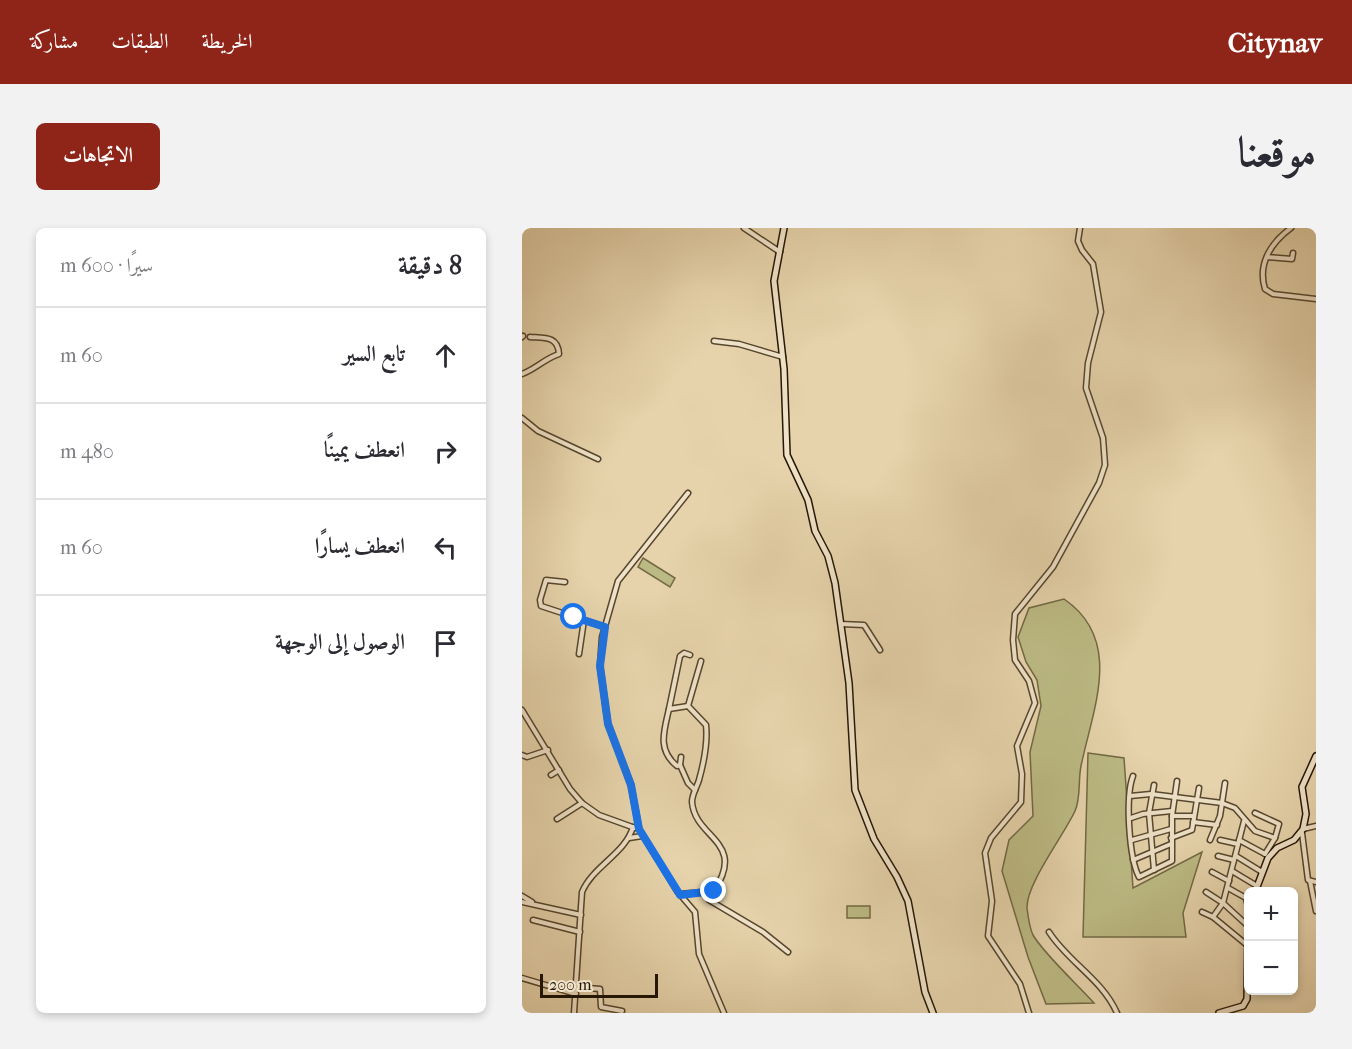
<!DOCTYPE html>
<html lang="ar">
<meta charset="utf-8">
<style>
:root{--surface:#fff;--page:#f2f2f3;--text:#2b2b33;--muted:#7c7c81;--line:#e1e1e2;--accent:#8f2418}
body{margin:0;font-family:"IM FELL French Canon",Amiri,serif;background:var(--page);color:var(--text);direction:rtl}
.controls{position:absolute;right:18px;bottom:18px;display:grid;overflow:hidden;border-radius:9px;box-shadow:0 3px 9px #0003}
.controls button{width:54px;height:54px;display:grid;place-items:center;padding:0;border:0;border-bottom:2px solid var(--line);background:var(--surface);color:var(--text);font:30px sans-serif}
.scale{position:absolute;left:18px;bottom:15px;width:118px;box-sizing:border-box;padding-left:6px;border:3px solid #261805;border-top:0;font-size:16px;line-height:21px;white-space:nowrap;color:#261805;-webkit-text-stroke:4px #efe2c8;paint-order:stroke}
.stop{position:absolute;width:18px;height:18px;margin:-14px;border:4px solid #1a73e8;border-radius:50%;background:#fff}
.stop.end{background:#1a73e8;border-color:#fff;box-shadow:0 2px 6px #0008}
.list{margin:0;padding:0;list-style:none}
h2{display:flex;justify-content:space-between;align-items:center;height:78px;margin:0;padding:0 24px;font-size:26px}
h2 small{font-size:20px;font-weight:400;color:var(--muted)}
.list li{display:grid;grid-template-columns:39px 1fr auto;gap:18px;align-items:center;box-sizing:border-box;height:96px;padding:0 24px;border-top:2px solid var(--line)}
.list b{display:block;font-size:22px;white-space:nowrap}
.list em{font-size:20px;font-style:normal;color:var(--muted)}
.icon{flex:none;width:33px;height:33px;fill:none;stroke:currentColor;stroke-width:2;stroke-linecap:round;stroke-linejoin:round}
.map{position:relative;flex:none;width:794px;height:785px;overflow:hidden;direction:ltr;border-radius:9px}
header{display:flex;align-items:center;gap:36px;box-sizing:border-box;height:84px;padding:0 30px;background:var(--accent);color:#fff}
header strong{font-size:28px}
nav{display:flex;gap:33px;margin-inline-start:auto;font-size:21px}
.intro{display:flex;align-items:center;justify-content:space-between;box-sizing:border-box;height:144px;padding:0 36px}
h1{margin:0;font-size:42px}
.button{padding:15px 27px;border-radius:9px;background:var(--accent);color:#fff;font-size:21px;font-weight:700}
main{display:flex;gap:36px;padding:0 36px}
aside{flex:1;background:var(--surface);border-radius:9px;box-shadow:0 3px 9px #0003}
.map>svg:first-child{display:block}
.green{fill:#bcba84;stroke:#716944;stroke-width:1.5}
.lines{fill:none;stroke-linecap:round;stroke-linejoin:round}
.street-casing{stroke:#56472e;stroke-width:7}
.secondary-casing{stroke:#261805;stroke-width:8}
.street{stroke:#efe2c8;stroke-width:4}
.secondary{stroke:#efe2c8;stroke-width:5}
.route{stroke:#1a73e8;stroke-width:8}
</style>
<header>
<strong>Citynav</strong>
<nav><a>الخريطة</a><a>الطبقات</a><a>مشاركة</a></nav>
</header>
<div class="intro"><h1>موقعنا</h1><a class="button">الاتجاهات</a></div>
<main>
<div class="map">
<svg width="794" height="785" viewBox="0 0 794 785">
<rect width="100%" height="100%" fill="#e6d3ab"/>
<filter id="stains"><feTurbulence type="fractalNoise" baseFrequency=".00333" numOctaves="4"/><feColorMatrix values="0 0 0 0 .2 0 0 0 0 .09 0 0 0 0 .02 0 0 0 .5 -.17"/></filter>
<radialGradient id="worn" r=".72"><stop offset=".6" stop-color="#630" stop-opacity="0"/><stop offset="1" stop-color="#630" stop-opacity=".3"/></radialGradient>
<!-- green -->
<g class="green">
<polygon points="121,330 153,350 148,359 116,339"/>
<path d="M542,371c60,41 29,109 17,167 -3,14 0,32 -6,45 -11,24 -49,73 -48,97 1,8 3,21 6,27 11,19 45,50 61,68l-48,1 -18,-47 -26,-86 7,-31 24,-24 -3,-64 11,-46 -4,-26 -11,-18 -8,-25 11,-29z"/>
<polygon points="566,525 602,530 611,660 680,624 661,685 664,709 561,709"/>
<rect x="325" y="678" width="23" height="12"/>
</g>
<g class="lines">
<defs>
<g id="street">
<polyline points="222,0 258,24"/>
<path d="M769,0c-19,14 -34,35 -26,61l8,5 43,5"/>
<polyline points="745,29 770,31 771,25"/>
<polyline points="0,109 1,108"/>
<polyline points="192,113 217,116 261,129"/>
<path d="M0,146c14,-5 22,-15 37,-20 -1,-18 -14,-16 -29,-17"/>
<polyline points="0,190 16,203 76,231"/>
<polyline points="166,265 96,353 80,409 78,438 86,496 109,557 117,601 155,663 173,684 177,726 202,785"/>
<polyline points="43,354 24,352 18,372 19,378 83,399"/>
<polyline points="319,396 342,397 358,422"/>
<polyline points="57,426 62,392"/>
<polyline points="166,478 179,433"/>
<path d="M147,481c-5,22 -12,41 8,57l3,-1 8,18 7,7"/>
<polyline points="0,482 48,561 60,575 77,587 113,600"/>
<polyline points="0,527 5,529 26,522"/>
<polyline points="158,537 159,529"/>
<polyline points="29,547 37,542"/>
<path d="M611,548c-8,21 -4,82 6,101l33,-16v-45l5,-35"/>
<polyline points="632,557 627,585 632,642"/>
<polyline points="608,568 629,566 700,575 713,580 733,603 753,610 743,626"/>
<polyline points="733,585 757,596 753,610"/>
<polyline points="650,588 671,588"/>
<polyline points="609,590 621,586 650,583"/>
<polyline points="35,591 60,575"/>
<polyline points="671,594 695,597"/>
<polyline points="781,601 794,598"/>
<polyline points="780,605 786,652 794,654"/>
<polyline points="107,610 120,608"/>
<polyline points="649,610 670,602 677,560"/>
<polyline points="610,612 649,601"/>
<polyline points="688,612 698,588 703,555"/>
<polyline points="698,612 716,616"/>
<polyline points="717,612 743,626"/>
<polyline points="696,628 712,632"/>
<polyline points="714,628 740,644"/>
<polyline points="611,632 649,616"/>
<polyline points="710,643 735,658"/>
<polyline points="690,644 707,653"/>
<polyline points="788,653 794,683"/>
<polyline points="706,660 724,670 726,679"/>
<polyline points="684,664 701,675 722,593"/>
<polyline points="183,665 187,672 241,704 266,724"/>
<path d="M158,666l34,-3c33,-50 -19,-52 -22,-89 0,-8 5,-15 7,-22 5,-18 9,-37 7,-55l-18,-19 -19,3 11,-53 4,-3 6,2"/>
<polyline points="0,668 10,674"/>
<polyline points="0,674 59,687"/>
<polyline points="680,684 691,689 725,717"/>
<polyline points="691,689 701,675 726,698"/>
<polyline points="11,692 58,704"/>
<path d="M527,704c19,30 53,47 68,81"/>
<polyline points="0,750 54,766"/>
<polyline points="55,759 78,761 79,779 100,783"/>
<path d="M52,785l8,-121c11,-26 43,-38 51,-65"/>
<polyline points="507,785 498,756 466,708 470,673 463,625 469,610 499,574 500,546 495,518 513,475 507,453 493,432 491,412 493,386 531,339 577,255 583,237 581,210 564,160 566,135 579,84 571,36 560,22 556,13 558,0"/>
</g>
<g id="secondary">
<polyline points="262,0 252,53 262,141 265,227 286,272 293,303 306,328 313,355 327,455 333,562 352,611 375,649 386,673 403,764 411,785"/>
<polyline points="733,664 746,630 755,620 772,612 781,601 784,586 780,559 794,528"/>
<polyline points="697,785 721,778 725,771 726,704"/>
</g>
</defs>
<!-- street casing -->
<use href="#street" class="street-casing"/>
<!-- secondary casing -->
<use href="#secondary" class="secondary-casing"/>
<!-- street -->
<use href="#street" class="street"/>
<!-- secondary -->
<use href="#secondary" class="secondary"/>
</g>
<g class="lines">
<!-- route -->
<polyline class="route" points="52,389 83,399 78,438 86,496 109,557 117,601 158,667 192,663"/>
</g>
<rect width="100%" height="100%" filter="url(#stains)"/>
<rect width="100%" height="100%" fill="url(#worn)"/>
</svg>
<div class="controls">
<button>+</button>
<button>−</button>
</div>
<div class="scale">200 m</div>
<div class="stop" style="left:52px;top:389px"></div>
<div class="stop end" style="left:192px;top:663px"></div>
</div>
<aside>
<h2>8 دقيقة<small>سيرًا · 600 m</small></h2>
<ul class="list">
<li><svg class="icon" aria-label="ahead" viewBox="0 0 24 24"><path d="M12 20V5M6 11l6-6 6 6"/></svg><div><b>تابع السير</b></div><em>60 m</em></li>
<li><svg class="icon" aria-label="right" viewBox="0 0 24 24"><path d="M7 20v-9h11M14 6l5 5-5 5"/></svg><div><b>انعطف يمينًا</b></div><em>480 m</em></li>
<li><svg class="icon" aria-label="left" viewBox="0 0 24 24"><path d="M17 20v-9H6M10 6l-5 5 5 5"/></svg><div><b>انعطف يسارًا</b></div><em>60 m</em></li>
<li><svg class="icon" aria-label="arrive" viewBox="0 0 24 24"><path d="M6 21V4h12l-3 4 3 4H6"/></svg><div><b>الوصول إلى الوجهة</b></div></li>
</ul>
</aside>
</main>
